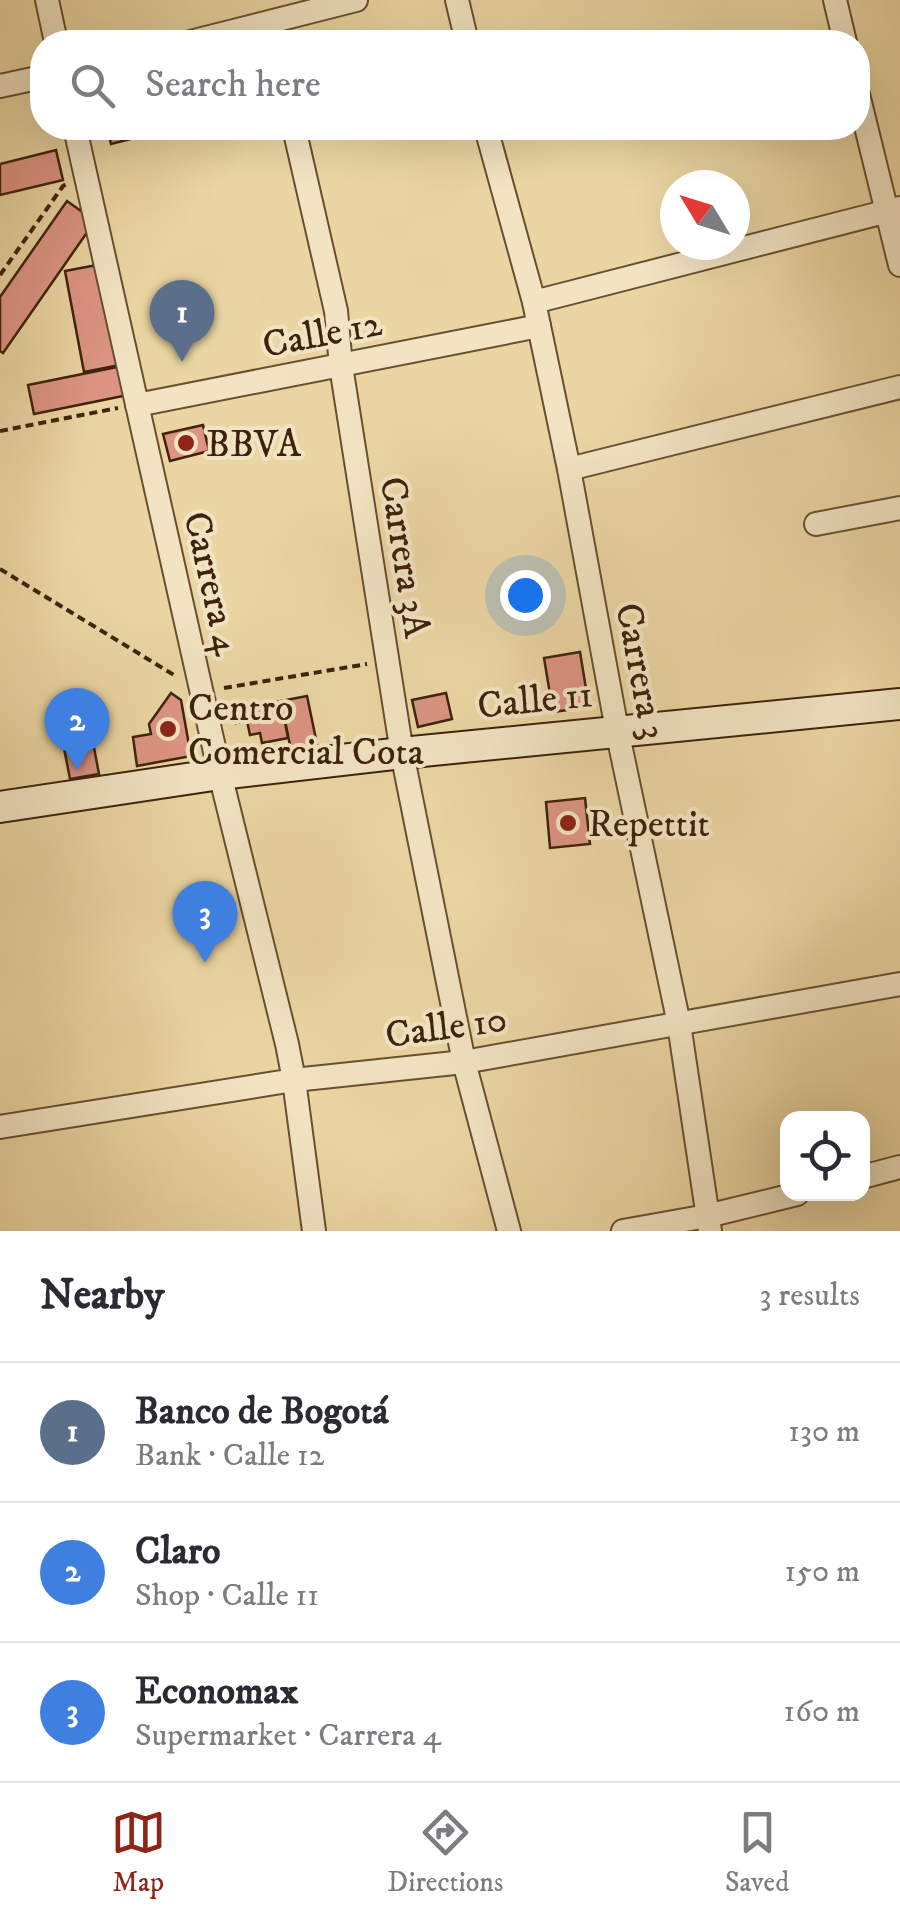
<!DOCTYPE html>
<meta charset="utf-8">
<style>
:root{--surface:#fff;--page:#f2f2f3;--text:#2b2b33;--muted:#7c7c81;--line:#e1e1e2;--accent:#8f2418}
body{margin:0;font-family:"IM FELL DW Pica",serif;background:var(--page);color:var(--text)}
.controls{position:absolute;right:30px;bottom:30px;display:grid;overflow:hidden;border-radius:20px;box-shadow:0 10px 40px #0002}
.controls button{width:90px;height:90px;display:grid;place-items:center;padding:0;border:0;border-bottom:2px solid var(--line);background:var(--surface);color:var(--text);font:50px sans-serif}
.compass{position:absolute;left:660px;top:170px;width:90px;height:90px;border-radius:50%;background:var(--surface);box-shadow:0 10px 40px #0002;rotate:308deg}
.you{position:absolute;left:525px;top:595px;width:35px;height:35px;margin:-25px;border:8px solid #fff;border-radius:50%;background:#1a73e8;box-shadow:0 0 0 15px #1a73e833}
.badge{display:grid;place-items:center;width:65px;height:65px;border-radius:50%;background:var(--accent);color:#fff;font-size:32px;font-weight:700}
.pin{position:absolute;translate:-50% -82px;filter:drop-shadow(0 2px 5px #0008)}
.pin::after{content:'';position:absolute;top:52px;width:35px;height:30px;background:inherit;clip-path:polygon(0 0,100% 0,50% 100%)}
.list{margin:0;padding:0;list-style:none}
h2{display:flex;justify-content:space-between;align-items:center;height:130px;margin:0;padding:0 40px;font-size:42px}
h2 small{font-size:32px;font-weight:400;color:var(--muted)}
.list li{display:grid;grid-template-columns:65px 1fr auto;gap:30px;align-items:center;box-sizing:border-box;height:140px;padding:0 40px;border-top:2px solid var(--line)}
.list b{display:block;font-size:38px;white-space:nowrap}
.list p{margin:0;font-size:32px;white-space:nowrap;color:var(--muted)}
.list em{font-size:32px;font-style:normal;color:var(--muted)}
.icon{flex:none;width:55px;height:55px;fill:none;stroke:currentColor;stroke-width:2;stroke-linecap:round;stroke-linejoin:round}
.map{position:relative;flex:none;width:900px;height:1231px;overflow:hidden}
.search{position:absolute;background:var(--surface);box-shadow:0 10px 40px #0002;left:30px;right:30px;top:30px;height:110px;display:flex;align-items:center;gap:25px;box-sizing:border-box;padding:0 35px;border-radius:40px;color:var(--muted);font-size:38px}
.sheet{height:550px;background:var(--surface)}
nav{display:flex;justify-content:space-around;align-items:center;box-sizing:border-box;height:140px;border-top:2px solid var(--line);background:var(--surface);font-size:28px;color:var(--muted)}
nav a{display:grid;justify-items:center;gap:5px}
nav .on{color:var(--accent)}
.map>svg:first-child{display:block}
.building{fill:#dd9484;stroke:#3e220a;stroke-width:2.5}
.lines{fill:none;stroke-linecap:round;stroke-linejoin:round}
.street-casing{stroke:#694f30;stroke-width:26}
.secondary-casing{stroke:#3e220a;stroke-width:34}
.path{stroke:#3e220a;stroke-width:4;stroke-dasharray:8 5;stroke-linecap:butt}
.street{stroke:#f2e4c3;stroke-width:22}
.secondary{stroke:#f2e4c3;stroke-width:30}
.poi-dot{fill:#8f2418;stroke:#f2e4c3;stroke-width:4}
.labels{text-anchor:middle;stroke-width:8;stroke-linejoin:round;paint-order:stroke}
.street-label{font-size:38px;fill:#3e220a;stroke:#f2e4c3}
.poi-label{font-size:38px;fill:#3e220a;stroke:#f2e4c3;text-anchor:start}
</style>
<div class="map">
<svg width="900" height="1231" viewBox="0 0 900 1231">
<rect width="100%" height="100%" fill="#ebd6a3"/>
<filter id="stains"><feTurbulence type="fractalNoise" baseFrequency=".002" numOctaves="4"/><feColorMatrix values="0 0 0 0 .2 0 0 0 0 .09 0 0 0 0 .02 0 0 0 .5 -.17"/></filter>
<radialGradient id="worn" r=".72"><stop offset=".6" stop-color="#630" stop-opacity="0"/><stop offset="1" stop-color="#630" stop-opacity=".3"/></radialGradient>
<!-- building -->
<g class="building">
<polygon points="107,128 140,128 142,136 111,144"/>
<polygon points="56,150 63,180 0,195 0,164"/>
<polygon points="67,201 95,221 3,353 0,351 0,297"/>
<polygon points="102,264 120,365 84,372 65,271"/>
<polygon points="122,366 128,395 34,414 28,385"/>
<polygon points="203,425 209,451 170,461 163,434"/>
<polygon points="580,652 589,707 553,712 544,658"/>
<polygon points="171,693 181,700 191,756 137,766 133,737 151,734 149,724"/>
<polygon points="446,693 452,719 418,727 412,700"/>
<polygon points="307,696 317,744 291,750 281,701"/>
<polygon points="281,701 288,738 262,743 260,733 250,735 247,721 236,723 234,712"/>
<polygon points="88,716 99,774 70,779 59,722"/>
<polygon points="585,798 590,844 550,848 546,802"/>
</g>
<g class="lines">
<defs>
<g id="street">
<polyline points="47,0 56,42"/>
<polyline points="457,0 467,42"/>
<polyline points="835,0 845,42"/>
<polyline points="190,42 356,0"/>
<polyline points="0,86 42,77"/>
<polyline points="858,94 900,265"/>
<polyline points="75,128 220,774 287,1044 294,1080 314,1231"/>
<polyline points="294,128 336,311 341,366 402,753 464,1062 509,1231"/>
<polyline points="486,128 534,302 569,469 617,730 679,1024 710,1231"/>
<polyline points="534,302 900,208"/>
<polyline points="137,405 539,326"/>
<polyline points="569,469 900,387"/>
<polyline points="816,524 900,508"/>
<polyline points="0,1127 294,1080 464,1062 900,984"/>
<polyline points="862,1177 900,1167"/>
<polyline points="623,1231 707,1216 797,1194"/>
</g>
<polyline id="secondary" points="0,807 220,774 402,753 900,704"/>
</defs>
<!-- street casing -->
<use href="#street" class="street-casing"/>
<!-- secondary casing -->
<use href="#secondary" class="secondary-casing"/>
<!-- path -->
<g class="path">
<polyline points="0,275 63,186 68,183"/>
<polyline points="0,431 118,408"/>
<polyline points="0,569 174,675"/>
<polyline points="224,688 367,664"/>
</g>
<!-- street -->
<use href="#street" class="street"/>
<!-- secondary -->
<use href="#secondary" class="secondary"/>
</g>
<!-- markers -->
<g class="poi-dot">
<circle cx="186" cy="443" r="10"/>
<circle cx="168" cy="729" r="10"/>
<circle cx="568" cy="823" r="10"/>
</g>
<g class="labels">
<!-- street labels -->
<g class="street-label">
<text transform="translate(322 333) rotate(-11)" y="13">Calle 12</text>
<text transform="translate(406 557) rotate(81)" y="13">Carrera 3A</text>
<text transform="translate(213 583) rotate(77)" y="13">Carrera 4</text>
<text transform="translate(642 671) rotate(79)" y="13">Carrera 3</text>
<text transform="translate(535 699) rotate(-6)" y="13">Calle 11</text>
<text transform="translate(446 1026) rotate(-8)" y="13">Calle 10</text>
</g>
<!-- poi labels -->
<g class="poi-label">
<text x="206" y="456">BBVA</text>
<text x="188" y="720">Centro<tspan x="188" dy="44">Comercial Cota</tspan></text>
<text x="588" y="836">Repettit</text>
</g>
</g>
<rect width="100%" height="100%" filter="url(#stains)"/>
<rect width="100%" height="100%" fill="url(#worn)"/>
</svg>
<div class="controls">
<button><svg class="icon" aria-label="locate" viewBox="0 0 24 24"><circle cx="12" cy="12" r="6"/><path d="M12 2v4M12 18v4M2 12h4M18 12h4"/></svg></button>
</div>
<svg class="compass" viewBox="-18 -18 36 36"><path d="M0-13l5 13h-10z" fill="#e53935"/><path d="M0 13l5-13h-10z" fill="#7c7c81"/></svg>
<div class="you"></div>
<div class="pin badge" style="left:182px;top:362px;background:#5c6f8a">1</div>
<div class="pin badge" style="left:77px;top:770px;background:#3f7fe0">2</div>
<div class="pin badge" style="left:205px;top:963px;background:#3f7fe0">3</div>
<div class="search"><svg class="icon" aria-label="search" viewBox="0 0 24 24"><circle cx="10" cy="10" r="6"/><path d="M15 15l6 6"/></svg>Search here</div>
</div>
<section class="sheet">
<h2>Nearby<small>3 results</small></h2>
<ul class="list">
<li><span class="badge" style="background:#5c6f8a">1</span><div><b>Banco de Bogotá</b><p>Bank · Calle 12</p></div><em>130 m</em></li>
<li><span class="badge" style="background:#3f7fe0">2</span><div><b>Claro</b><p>Shop · Calle 11</p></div><em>150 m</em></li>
<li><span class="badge" style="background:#3f7fe0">3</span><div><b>Economax</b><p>Supermarket · Carrera 4</p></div><em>160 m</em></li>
</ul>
</section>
<nav>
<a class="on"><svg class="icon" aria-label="map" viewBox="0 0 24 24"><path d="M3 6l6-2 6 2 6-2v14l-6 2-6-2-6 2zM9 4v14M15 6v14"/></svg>Map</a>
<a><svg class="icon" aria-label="directions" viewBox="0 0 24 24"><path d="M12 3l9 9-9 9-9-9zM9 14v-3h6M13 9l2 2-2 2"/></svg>Directions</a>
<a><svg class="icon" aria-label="saved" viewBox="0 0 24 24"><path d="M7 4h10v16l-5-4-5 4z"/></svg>Saved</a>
</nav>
